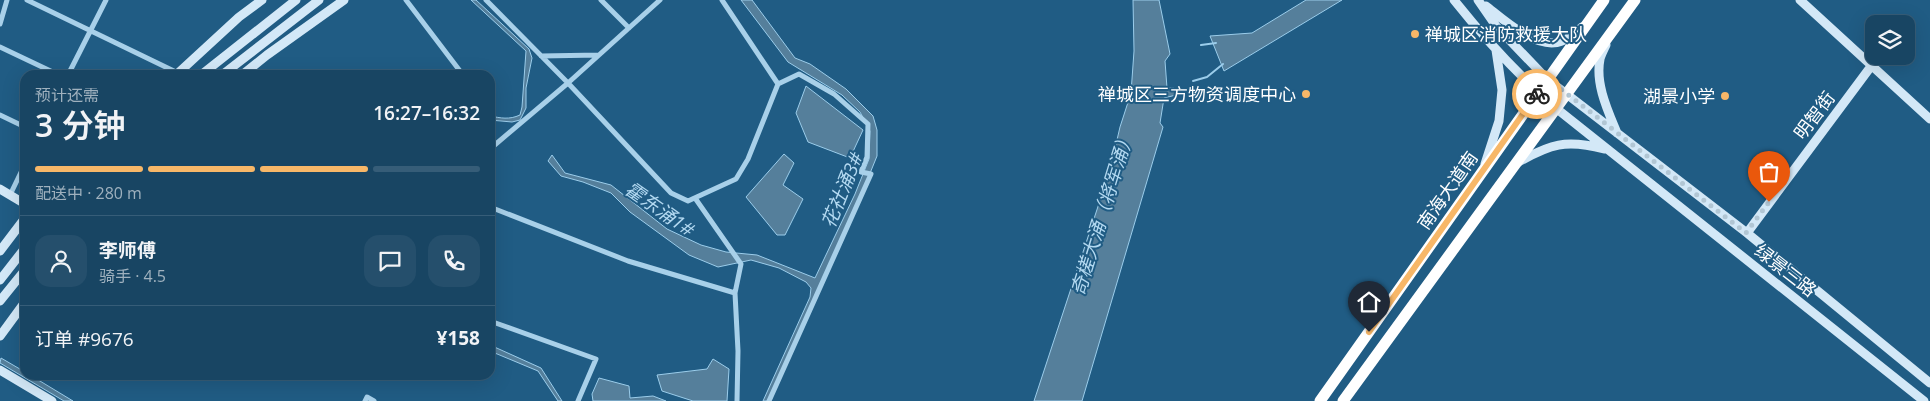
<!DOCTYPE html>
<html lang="zh">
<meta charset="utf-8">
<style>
:root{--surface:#184563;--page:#254f6c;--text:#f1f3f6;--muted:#9fb1be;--line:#365d78;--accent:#f7b768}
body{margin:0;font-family:"Open Sans","Noto Sans SC",sans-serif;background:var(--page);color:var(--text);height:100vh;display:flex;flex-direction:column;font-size:19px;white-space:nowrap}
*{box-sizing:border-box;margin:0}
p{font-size:16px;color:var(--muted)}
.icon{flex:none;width:28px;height:28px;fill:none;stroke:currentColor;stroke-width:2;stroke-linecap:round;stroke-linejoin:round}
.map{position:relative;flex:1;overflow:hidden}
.drawer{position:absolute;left:20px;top:70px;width:475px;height:310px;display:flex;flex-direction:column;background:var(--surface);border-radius:15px;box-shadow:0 5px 20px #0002,0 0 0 1px var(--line)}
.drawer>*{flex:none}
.fabs{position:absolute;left:1865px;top:15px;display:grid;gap:10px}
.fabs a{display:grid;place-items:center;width:50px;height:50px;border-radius:10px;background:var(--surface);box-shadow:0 5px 20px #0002,0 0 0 1px var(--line);font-size:25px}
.pin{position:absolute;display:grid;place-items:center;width:42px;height:42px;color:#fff;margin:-51px -21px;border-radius:50% 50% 50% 0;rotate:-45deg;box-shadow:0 0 5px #0007}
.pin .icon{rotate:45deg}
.courier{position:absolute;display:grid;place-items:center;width:50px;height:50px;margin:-25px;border:4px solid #f7b768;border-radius:50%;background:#fff;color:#222;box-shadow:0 1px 6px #0007}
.head em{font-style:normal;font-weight:600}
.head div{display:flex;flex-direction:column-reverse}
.head{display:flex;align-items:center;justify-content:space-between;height:85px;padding:0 15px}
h1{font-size:32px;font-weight:600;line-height:38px}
.bar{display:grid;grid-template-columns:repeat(4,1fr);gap:8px 5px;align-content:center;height:60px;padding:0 15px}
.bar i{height:6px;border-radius:4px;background:var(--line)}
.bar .selected{background:var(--accent)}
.bar p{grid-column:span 4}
.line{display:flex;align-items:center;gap:12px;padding:0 15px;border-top:1px solid var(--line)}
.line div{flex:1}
.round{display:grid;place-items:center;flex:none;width:52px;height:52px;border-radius:15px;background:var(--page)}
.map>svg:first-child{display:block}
</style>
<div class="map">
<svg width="1930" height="401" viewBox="0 0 1930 401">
<rect width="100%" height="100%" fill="#205c84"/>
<path fill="#557f9b" stroke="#9bcdeb" d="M 471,0 L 476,0 L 529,49 L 532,58 L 526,88 L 526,108 L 520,120 L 512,122 L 490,120 L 490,116 C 501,118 509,120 520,115 L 522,107 L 526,51 Z
M 741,0 L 752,0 L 795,58 L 810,64 L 846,89 L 873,116 L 877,130 L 877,156 L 847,230 L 768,401 L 763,401 L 810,297 L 811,288 L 806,282 L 779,268 L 751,260 L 718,267 L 689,255 L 630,212 L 611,193 L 583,182 L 561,176 L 548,161 L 552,155 L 565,173 L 611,185 L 667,229 L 701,245 L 726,252 L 757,255 L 815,278 L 855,194 L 869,159 L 870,131 L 860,112 L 842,95 L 788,62 Z
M 1133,0 L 1159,0 L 1170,54 L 1165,61 L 1167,88 L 1174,88 L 1176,95 L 1164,98 L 1160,123 L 1163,127 L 1082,401 L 1034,401 L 1110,170 L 1120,127 L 1131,93 L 1134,51 Z
M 1306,0 L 1342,0 L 1224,71 L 1210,36 L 1252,33 Z
M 806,86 L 863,130 L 850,158 L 808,142 L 796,113 Z
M 784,154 L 794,163 L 783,185 L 803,199 L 785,235 L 777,235 L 746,197 Z
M 490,345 L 541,368 L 562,401 L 558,401 L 538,371 L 490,351 Z
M 1,358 L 25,372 L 25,375 L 30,375 L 73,401 L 64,401 L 0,363 Z
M 713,359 L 729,369 L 727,401 L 693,401 L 662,391 L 657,375 L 707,369 Z
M 599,378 L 629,386 L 630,398 L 653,396 L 666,401 L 593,401 L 592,394 Z"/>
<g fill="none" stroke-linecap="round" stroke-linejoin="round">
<path stroke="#9bcdeb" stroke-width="2" d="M 1201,45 L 1216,43
M 1193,81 L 1207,77 L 1223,64"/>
<path stroke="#a8d0e9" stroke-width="5" d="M 27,0 L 178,73
M 406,0 L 463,75
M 486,0 L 568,83 L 490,149
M 601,0 L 629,28
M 660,0 L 568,83 L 671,193 L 688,201 L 736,179 L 748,159 L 778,84 L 722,0
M 0,24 L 7,0
M 0,47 L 59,75
M 541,56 L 599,55
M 68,75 L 106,0
M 0,115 L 25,127
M 10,195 L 25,164
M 695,198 L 741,264 L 735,293 L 738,351 L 737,401
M 490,207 L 628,261 L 735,293
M 490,321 L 596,359 L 578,401
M 365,401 L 367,397 L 374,401
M 769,401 L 871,174 L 861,172 L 867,157 L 868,124 L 834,94 L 799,74 L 778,84"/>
<path stroke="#d3e8f7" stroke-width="9" d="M 1454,0 C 1485,39 1519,76 1557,109 L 1924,401
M 1478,0 L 1496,26 L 1547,79 L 1747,233 L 1930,383
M 1800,0 L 1930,119
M 1486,6 C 1504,20 1537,51 1562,41 C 1569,39 1576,32 1582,27
M 1606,45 C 1604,49 1601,55 1600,59 C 1595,84 1608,111 1617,133
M 176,75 L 239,17 L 262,0
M 201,75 L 296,0
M 222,75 L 319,0
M 242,75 L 267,55 L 344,0
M 1517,163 C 1550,144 1566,139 1604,149
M 1485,164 L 1499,121 L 1502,90 L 1496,50
M 0,189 L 25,204
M 1747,233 L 1872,65
M 0,251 L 25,218
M 0,280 L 25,248
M 0,301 L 25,270
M 0,336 L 25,302
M 0,370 L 52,401"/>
<path stroke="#fff" stroke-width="11" d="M 1320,401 L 1604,0
M 1343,401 L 1635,0"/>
</g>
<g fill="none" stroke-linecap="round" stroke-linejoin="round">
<path stroke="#b1c6d4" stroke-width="5" stroke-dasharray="0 9" d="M 1537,94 L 1548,79 L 1746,233 L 1769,202"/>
<path stroke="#f7b768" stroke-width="6" d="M 1369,332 L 1537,94"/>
</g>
<g fill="#f7b768" stroke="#205c84" stroke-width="2">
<circle cx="1415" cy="34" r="5"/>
<circle cx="1306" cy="94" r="5"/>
<circle cx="1725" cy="96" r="5"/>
</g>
<g text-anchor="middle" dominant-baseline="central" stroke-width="4" stroke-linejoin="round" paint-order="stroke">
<g font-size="18" fill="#fff" stroke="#205c84" text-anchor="end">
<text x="1425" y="34" text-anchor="start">禅城区消防救援大队</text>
<text x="1296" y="94">禅城区三方物资调度中心</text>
<text x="1715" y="96">湖景小学</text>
</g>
<g font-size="18" fill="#fff" stroke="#205c84">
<text transform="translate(1814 115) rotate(-53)">明智街</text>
<text transform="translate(1447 190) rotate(-55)">南海大道南</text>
<text transform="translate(1786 270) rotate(38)">绿景三路</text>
</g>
<g font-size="19" font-style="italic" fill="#b3d9f1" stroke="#205c84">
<text transform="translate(842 190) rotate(-68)">花社涌3#</text>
<text transform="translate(660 209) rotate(35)">霍东涌1#</text>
<text transform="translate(1102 213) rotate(-73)">奇槎大涌（将军涌）</text>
</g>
</g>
</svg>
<div class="fabs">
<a><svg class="icon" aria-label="layers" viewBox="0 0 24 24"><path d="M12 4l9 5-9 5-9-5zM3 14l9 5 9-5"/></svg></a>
</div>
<div class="pin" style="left:1769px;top:202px;background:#ea580c"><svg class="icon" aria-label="bag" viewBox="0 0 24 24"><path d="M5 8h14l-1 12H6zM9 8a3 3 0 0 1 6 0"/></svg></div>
<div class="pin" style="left:1369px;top:332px;background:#1f2937"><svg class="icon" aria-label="home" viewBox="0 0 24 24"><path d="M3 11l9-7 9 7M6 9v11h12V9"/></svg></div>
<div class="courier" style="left:1537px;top:94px"><svg class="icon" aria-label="bike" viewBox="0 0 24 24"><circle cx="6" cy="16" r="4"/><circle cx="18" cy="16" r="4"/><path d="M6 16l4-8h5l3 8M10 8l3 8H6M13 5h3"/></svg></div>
<section class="drawer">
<div class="head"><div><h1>3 分钟</h1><p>预计还需</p></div><em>16:27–16:32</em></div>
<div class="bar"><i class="selected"></i><i class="selected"></i><i class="selected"></i><i></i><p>配送中 · 280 m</p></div>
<div class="line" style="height:90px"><a class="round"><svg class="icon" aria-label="person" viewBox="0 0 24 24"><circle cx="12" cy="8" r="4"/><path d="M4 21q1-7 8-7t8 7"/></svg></a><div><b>李师傅</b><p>骑手 · 4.5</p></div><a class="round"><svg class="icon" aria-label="chat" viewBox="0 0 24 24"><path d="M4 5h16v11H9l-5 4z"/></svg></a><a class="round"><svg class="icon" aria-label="phone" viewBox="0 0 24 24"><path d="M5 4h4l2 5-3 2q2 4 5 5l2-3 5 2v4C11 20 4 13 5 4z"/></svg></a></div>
<div class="line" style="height:65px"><div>订单 #9676</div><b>¥158</b></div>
</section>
</div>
